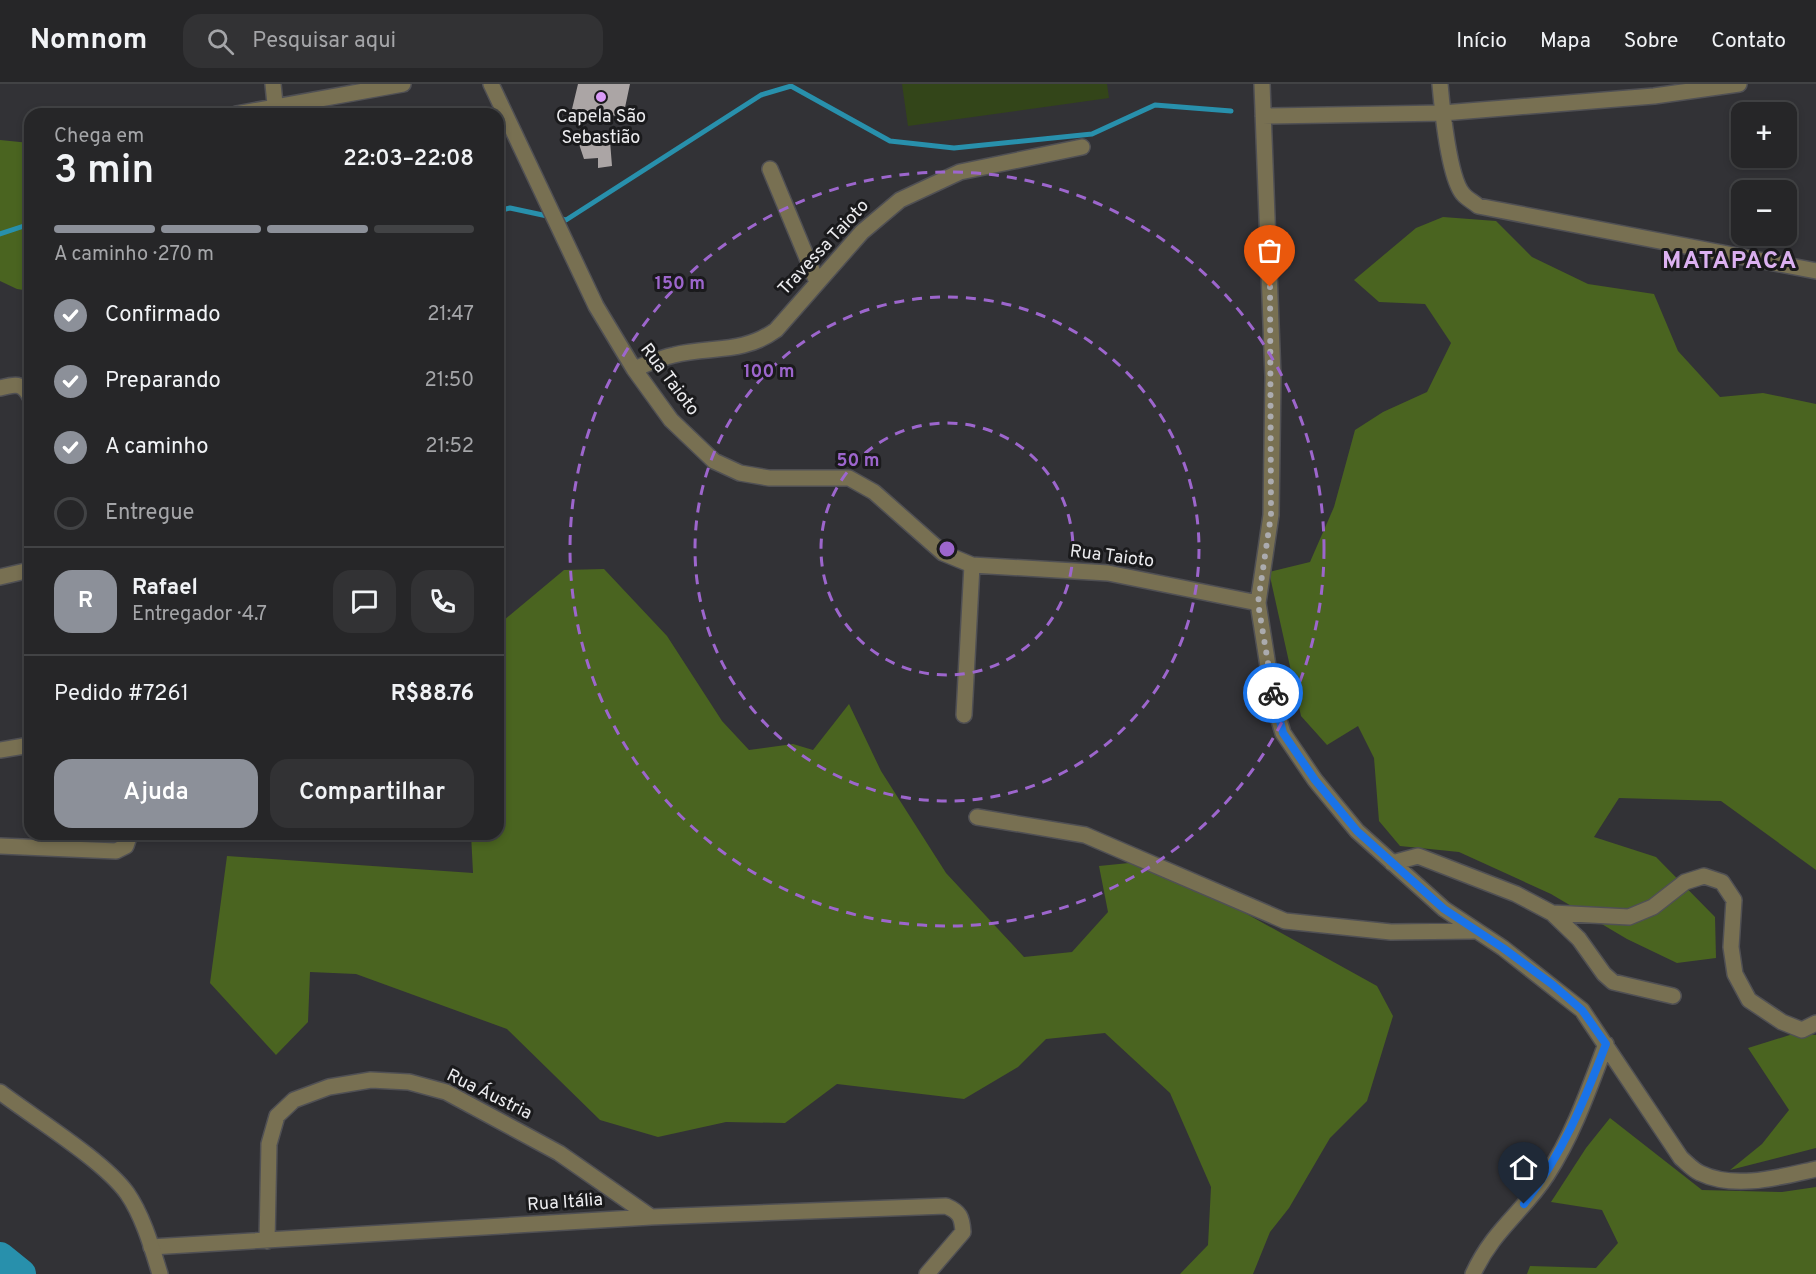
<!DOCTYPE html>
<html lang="pt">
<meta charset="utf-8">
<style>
:root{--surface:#262628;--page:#323234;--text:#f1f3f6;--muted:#a4a5a8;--line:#424345;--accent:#8c9099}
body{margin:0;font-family:Overpass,sans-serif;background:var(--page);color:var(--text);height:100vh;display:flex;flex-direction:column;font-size:22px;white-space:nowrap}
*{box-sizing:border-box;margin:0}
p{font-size:20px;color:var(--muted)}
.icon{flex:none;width:33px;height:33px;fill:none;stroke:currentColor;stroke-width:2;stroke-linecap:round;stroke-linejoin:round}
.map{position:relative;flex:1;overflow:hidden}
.details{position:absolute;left:24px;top:24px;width:480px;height:732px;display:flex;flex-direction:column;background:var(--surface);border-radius:18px;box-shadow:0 3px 9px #0003,0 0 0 2px var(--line)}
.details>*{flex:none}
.controls{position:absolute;left:1731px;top:18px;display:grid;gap:12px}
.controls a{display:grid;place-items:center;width:66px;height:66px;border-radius:12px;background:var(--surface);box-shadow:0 3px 9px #0003,0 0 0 2px var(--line);font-size:30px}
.pin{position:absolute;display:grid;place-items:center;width:51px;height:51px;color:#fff;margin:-62px -26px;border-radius:50% 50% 50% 0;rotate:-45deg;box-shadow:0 0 6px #0007}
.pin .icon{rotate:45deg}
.courier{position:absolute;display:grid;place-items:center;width:60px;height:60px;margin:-30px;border:4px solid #1a73e8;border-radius:50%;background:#fff;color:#222;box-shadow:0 2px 8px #0007}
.head em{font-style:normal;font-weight:600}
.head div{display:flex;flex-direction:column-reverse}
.head{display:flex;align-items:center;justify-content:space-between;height:102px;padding:0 30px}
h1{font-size:39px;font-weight:600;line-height:45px}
.bar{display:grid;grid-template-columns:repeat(4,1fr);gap:9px 6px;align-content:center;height:72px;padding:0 30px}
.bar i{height:8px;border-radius:4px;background:var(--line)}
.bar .active{background:var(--accent)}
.bar p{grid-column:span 4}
.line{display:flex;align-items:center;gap:15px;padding:0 30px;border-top:2px solid var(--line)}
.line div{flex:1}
.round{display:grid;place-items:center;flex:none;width:63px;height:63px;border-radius:18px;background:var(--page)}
ol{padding:0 30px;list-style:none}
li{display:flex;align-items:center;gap:18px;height:66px}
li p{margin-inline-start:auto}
li .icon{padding:6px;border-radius:50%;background:var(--accent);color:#fff;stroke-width:4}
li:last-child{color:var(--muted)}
li i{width:33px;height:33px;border:3px solid var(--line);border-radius:50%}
.button{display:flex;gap:12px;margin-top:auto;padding:12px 30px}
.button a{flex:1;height:69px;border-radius:18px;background:var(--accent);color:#fff;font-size:24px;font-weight:600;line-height:69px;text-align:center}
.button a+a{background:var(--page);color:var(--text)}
header{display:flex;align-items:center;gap:36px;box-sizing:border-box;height:84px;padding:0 30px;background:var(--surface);border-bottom:2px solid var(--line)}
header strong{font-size:28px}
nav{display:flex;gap:33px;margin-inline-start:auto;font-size:21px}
.search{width:420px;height:54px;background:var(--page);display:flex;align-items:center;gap:15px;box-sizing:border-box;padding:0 21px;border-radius:18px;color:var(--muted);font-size:22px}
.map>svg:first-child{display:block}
</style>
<header>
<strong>Nomnom</strong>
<div class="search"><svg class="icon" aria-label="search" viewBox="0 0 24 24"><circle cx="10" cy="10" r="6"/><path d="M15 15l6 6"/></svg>Pesquisar aqui</div>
<nav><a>Início</a><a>Mapa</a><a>Sobre</a><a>Contato</a></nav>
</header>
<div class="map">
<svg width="1816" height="1190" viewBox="0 0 1816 1190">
<rect width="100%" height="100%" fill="#323236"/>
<path fill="#334519" d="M 902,0 L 1107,0 L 1109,14 L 908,42 Z"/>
<path fill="#4a6420" d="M 0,56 L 30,59 L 30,207 L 17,205 L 0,197 Z
M 1443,133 L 1496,137 L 1532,173 L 1588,200 L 1654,210 L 1678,267 L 1720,313 L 1763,309 L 1816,320 L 1816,786 L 1721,717 L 1619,714 L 1594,753 L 1656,773 L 1715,833 L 1716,874 L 1677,879 L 1627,855 L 1551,810 L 1459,768 L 1400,762 L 1379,737 L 1374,674 L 1358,642 L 1327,661 L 1301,632 L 1269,488 L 1310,478 L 1334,423 L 1355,346 L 1383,328 L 1427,308 L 1451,259 L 1425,220 L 1379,218 L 1354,196 L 1416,144 Z
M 604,485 L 667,552 L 722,637 L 749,666 L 793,660 L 813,666 L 849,620 L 881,687 L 946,789 L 1024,873 L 1072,868 L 1108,828 L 1099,782 L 1139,778 L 1227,819 L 1377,902 L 1393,932 L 1367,1017 L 1330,1054 L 1289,1124 L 1270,1148 L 1253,1190 L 1180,1190 L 1208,1161 L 1211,1103 L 1170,1009 L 1105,949 L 1046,955 L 1018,983 L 964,1015 L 837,1000 L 785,1039 L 726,1038 L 658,1053 L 600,1036 L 507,945 L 356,890 L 310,888 L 308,938 L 276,971 L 210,899 L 227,772 L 473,789 L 471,750 L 498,750 L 498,541 L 564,486 Z
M 1796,949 L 1816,951 L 1816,1064 L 1730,1086 L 1762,1060 L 1789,1026 L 1748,964 Z
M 1610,1034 L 1702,1106 L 1782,1108 L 1816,1103 L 1816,1190 L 1527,1190 L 1530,1182 L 1596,1184 L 1618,1159 L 1602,1126 L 1551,1118 L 1586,1064 Z"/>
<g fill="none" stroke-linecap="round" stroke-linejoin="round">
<path stroke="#2890ac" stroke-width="5" d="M 498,127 L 510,124 L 566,136 L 761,11 L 791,2 L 890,57 L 954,64 L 1092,50 L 1155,21 L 1231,27
M 0,150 L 30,140"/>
<path stroke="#2890ac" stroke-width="30" d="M 0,1173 L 21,1190"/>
</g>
<path fill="#aba5a5" d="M 578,0 L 630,0 L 623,33 L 572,25 Z
M 577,54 L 610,57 L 612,82 L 598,84 L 598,74 L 584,75 Z"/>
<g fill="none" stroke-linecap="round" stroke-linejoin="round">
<g stroke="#505054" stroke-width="18">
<path id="minor" d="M 273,0 L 276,30
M 491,0 L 596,222 L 634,285 L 671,336 L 714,377 L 740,389 L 769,394 L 849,394 L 874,408 L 943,469 L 972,481 L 1108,489 L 1258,519
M 1262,0 L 1273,293 L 1271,431 L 1258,519 L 1274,620 L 1283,649 L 1315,696 L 1357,747 L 1444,825 L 1503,864 L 1582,926 L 1681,1074 C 1687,1079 1693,1086 1700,1089 C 1735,1106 1780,1093 1816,1085
M 1440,0 C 1442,23 1449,94 1463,110 C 1467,115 1474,118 1478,122 L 1816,187
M 236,30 L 403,0
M 1263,32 L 1443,29 L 1654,12 L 1739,0
M 770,85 L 817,198
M 634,285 C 647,280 660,274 674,271 C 711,262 743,270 776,246 L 862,148 L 900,116 L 960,88 L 1082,63
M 0,304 C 14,300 23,298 30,313
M 0,493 L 30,486
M 964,631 L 972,481
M 0,666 L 30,661
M 977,733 L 1085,751 L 1285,837 L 1391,848 L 1474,847
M 0,762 L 116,767 L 126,762 L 130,750
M 1392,779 L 1418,772 L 1516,810 L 1552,829 L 1579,855 L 1604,890 L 1613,898 L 1673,912
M 1552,829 L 1629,833 L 1653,823 L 1685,798 L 1704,792 L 1722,798 L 1734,816 L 1731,863 L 1735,890 L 1749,916 L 1782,938 L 1802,946 L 1816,939
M 267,1157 L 269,1060 L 277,1032 L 294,1016 L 329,1003 L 371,996 L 409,998 L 446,1008 L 559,1069 L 651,1133
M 151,1163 L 651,1133 L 946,1122 C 960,1128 962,1133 963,1148 L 927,1190
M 1473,1190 C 1493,1146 1523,1128 1547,1091 C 1573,1051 1589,1005 1606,960"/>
</g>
<g stroke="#505054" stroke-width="18">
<path id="tertiary" d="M 0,1008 C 34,1034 103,1076 127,1109 C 143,1132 152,1164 160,1190"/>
</g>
<use href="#minor" stroke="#787052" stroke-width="15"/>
<use href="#tertiary" stroke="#787052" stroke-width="15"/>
</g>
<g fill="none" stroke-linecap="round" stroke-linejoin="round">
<path stroke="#ababae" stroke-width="6" stroke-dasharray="0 10.8" d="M 1270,203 L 1271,431 L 1258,519 L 1273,609"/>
<path stroke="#1a73e8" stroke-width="8" d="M 1273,609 L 1283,649 L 1315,696 L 1357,747 L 1444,825 L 1503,864 L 1553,901 L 1582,926 L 1606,960 C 1584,1018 1562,1071 1524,1120"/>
</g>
<g fill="none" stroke="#9d66cd" stroke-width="3" stroke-dasharray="10 8">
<circle cx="947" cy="465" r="126"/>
<circle cx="947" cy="465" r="252"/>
<circle cx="947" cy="465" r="377"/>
</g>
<circle fill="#d99af7" stroke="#1a1a1c" stroke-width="2" cx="601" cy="13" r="6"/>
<g text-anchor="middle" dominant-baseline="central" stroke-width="6" stroke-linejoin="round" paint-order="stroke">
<g font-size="18" fill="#ececef" stroke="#1a1a1c">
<text x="601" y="33">Capela São<tspan x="601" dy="21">Sebastião</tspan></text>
</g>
<g font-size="18" fill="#ececef" stroke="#1a1a1c">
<text transform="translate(824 164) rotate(-47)">Travessa Taioto</text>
<text transform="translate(669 296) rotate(53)">Rua Taioto</text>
<text transform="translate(1112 473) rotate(7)">Rua Taioto</text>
<text transform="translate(489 1011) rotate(26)">Rua Áustria</text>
<text transform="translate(565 1119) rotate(-4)">Rua Itália</text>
</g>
<g font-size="24" font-weight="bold" letter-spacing="1.5" fill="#dcb1f1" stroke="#1a1a1c">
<text x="1730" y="178">MATAPACA</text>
</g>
</g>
<circle cx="947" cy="465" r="9" fill="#9d66cd" stroke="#1a1a1c" stroke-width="3"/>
<g font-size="18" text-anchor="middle" font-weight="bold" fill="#9d66cd" stroke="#1a1a1c" stroke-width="6" stroke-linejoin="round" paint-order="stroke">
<text x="680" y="205">150 m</text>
<text x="769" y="293">100 m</text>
<text x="858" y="382">50 m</text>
</g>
</svg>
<div class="controls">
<a>+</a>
<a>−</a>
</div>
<div class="pin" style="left:1270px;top:203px;background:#ea580c"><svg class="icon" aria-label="bag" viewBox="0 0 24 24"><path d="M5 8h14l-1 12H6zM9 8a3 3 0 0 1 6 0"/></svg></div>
<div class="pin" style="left:1524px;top:1120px;background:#1f2937"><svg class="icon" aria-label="home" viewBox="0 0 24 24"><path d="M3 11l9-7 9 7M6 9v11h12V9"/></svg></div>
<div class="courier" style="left:1273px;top:609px"><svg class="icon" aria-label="bike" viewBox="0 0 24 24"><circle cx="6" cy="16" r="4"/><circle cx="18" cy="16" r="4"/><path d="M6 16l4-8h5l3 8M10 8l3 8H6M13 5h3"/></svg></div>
<section class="details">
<div class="head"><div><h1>3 min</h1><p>Chega em</p></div><em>22:03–22:08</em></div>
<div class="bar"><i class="active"></i><i class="active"></i><i class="active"></i><i></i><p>A caminho · 270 m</p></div>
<ol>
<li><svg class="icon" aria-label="check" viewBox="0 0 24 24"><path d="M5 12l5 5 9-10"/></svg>Confirmado<p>21:47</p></li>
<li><svg class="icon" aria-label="check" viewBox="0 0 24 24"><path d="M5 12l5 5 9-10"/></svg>Preparando<p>21:50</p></li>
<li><svg class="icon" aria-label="check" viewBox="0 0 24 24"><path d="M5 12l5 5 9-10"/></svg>A caminho<p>21:52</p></li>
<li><i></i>Entregue</li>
</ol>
<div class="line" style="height:108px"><b class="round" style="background:var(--accent);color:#fff">R</b><div><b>Rafael</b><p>Entregador · 4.7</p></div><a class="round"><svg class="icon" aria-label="chat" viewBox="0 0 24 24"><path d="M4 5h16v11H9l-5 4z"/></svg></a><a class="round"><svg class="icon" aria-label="phone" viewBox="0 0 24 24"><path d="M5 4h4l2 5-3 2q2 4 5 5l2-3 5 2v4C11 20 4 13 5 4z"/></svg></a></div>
<div class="line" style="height:78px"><div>Pedido #7261</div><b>R$88.76</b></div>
<div class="button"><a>Ajuda</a><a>Compartilhar</a></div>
</section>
</div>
